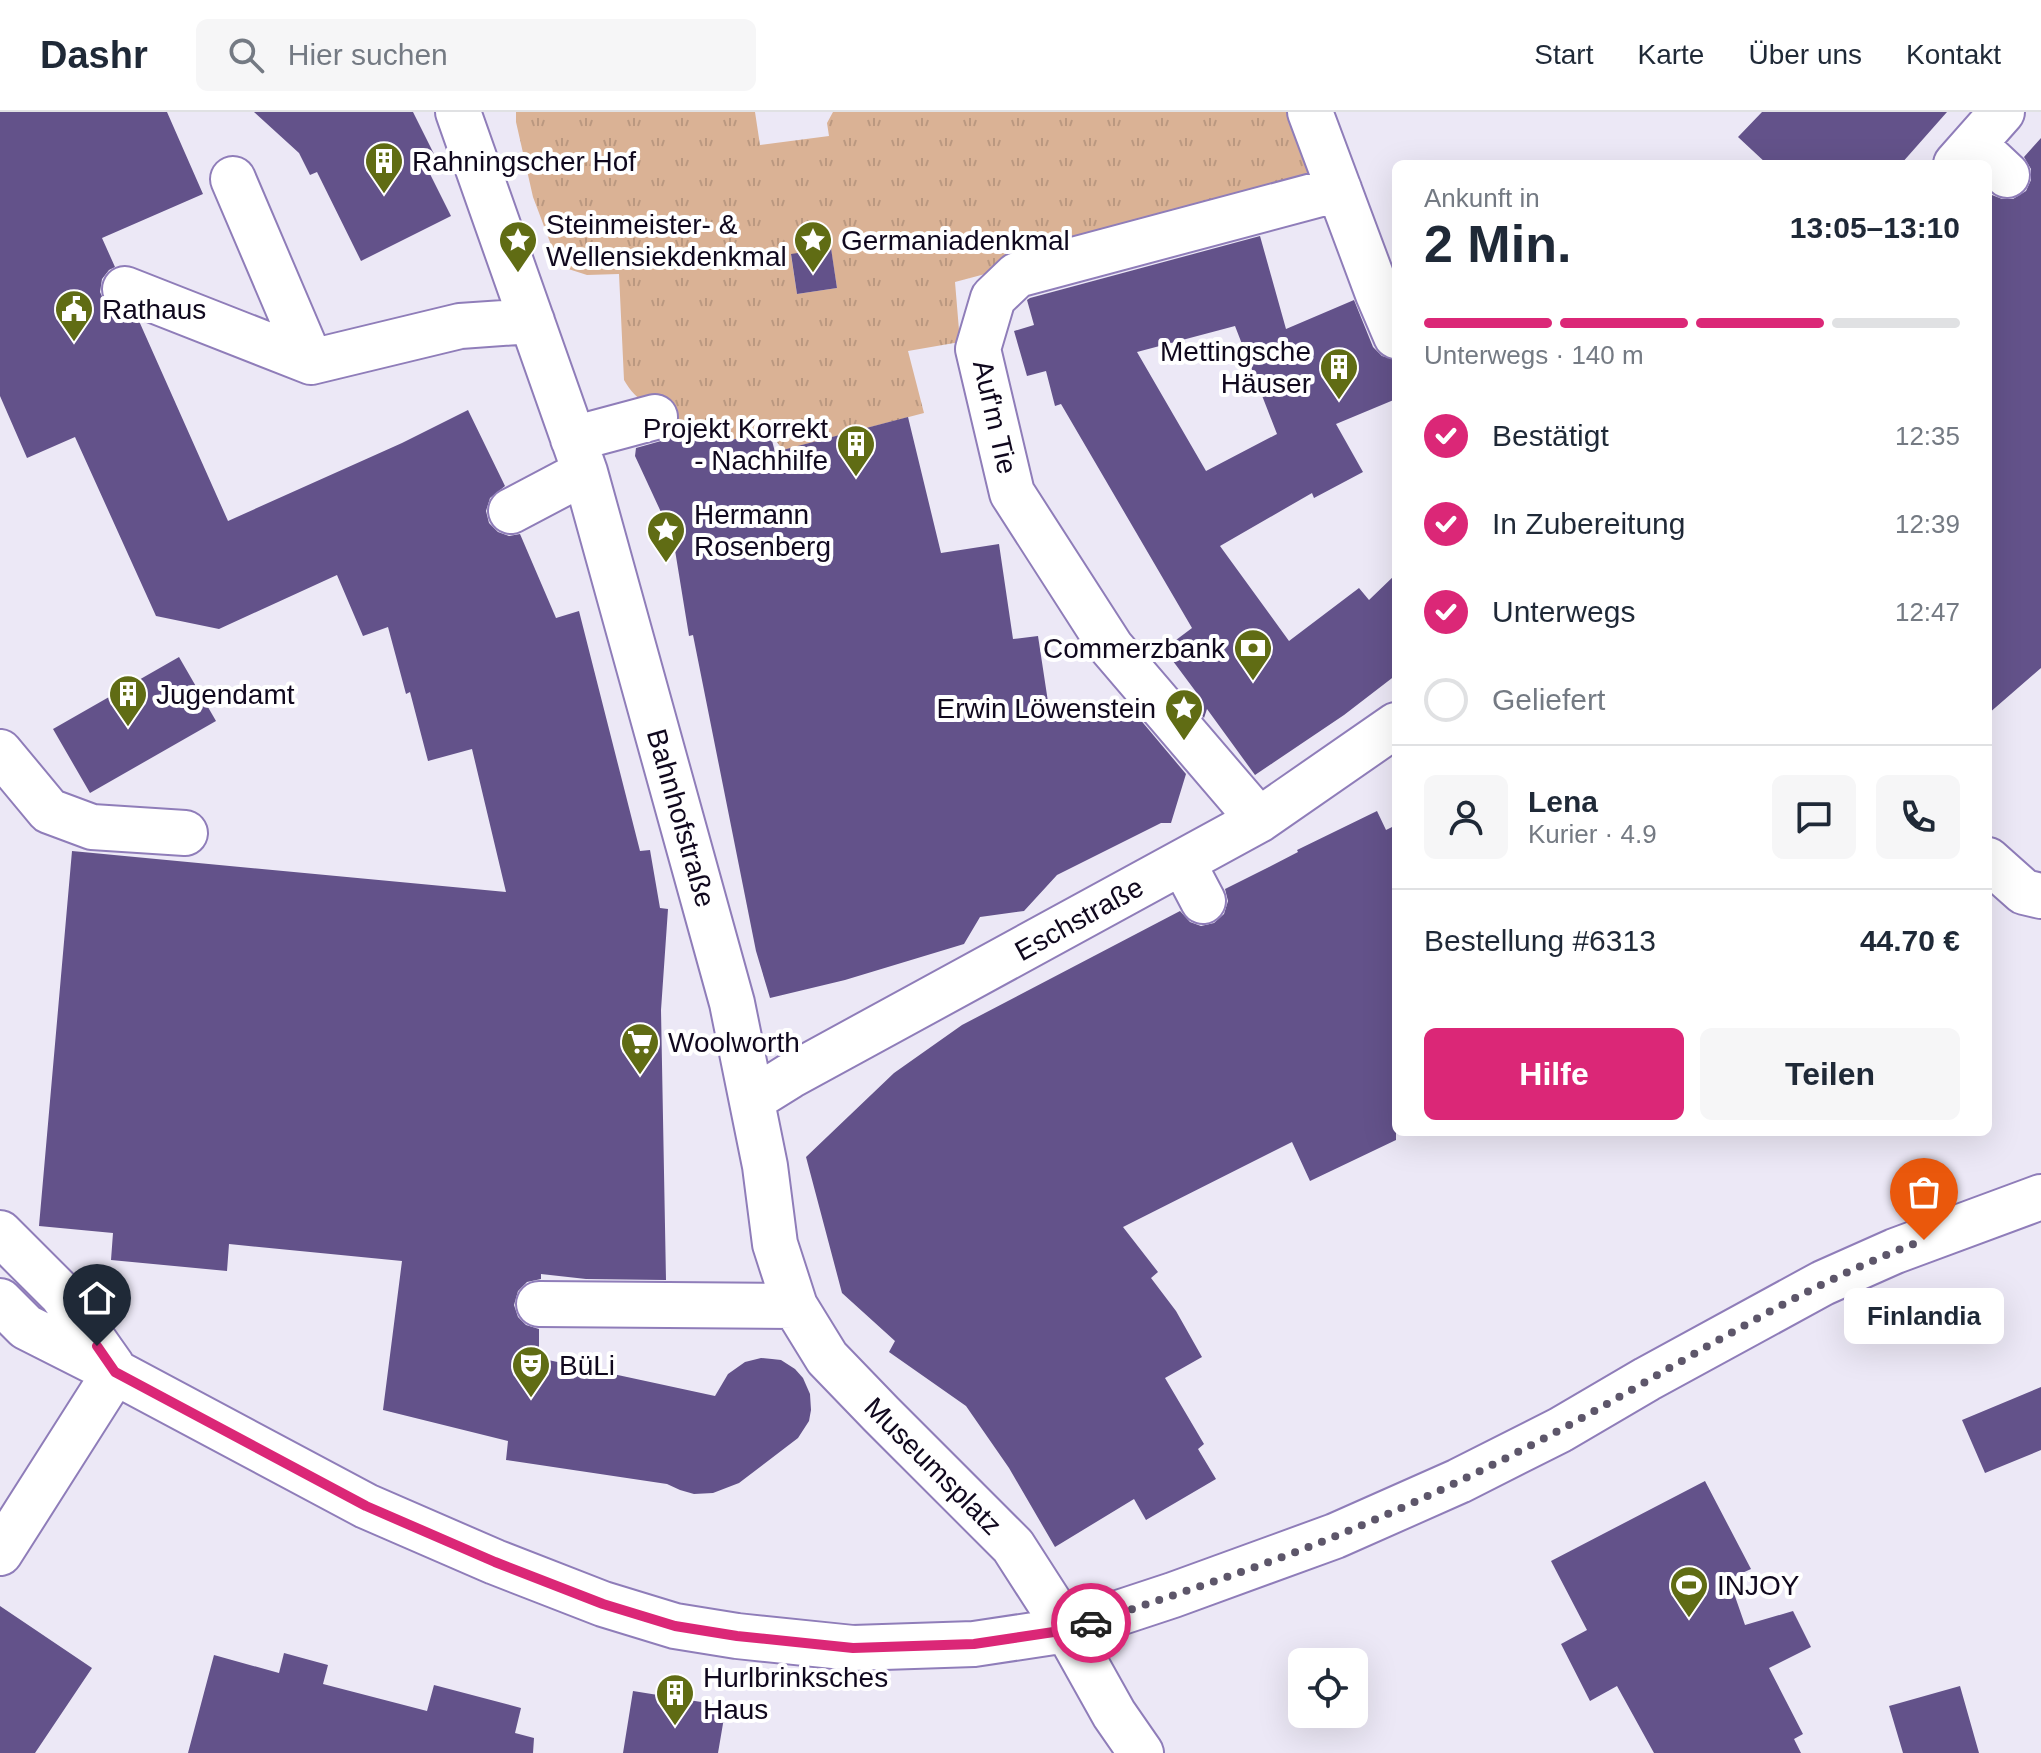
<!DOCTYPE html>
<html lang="de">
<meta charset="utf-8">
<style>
:root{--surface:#fff;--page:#f6f6f7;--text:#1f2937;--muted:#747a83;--line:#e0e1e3;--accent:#db2777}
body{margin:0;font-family:Helvetica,sans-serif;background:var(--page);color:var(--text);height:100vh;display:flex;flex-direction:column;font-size:30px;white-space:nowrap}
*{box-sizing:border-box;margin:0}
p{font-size:26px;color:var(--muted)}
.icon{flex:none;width:44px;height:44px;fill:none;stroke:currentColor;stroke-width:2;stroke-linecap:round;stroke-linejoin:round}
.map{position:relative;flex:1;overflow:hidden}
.side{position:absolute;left:1392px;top:48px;width:600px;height:976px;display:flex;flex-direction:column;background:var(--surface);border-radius:12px;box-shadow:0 8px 32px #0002}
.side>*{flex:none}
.fabs{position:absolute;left:1288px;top:1536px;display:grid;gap:16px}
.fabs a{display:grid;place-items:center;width:80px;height:80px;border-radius:12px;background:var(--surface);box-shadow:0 8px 32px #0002;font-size:40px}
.pin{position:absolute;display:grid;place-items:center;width:68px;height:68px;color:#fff;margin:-82px -34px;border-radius:50% 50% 50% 0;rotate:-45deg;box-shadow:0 0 8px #0007}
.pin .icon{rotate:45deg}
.courier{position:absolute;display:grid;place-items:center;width:80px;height:80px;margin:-40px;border:6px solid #db2777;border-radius:50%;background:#fff;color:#222;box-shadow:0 2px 10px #0007}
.bubble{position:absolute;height:56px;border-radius:12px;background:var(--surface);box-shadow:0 8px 32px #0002;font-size:26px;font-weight:700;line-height:56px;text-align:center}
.head em{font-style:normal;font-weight:700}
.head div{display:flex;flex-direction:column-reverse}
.head{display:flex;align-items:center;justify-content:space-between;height:136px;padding:0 32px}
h1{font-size:52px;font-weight:700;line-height:60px}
.bar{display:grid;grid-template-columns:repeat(4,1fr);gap:12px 8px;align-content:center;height:96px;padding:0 32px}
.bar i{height:10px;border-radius:6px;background:var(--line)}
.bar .current{background:var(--accent)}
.bar p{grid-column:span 4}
.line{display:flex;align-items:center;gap:20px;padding:0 32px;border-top:2px solid var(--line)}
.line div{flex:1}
.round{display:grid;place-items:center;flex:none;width:84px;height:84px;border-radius:12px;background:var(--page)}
ol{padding:0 32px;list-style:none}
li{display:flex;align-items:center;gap:24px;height:88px}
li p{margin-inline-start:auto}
li .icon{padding:8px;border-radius:50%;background:var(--accent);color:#fff;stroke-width:4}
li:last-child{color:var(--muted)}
li i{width:44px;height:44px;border:4px solid var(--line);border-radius:50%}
.cta{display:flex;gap:16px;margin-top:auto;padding:16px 32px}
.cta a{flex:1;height:92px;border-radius:12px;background:var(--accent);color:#fff;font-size:32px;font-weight:700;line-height:92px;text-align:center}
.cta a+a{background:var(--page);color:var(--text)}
header{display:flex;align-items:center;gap:48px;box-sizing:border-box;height:112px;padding:0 40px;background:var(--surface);border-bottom:2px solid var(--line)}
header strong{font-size:38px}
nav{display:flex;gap:44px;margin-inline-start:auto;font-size:28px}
.search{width:560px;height:72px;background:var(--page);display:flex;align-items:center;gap:20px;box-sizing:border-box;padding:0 28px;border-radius:12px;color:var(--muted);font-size:30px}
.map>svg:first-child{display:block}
</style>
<header>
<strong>Dashr</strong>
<div class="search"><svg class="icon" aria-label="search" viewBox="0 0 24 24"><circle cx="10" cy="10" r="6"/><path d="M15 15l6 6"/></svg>Hier suchen</div>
<nav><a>Start</a><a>Karte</a><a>Über uns</a><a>Kontakt</a></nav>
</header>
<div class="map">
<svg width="2041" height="1641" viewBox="0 0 2041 1641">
<defs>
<pattern id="park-tufts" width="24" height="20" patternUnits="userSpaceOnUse" patternTransform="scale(2)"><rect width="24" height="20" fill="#dab295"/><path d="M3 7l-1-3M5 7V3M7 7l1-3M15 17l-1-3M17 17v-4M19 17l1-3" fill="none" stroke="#ba9880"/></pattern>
</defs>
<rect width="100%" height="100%" fill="#ece8f6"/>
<path fill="url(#park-tufts)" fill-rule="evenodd" d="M 516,0 L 755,0 L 760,33 L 829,24 L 827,11 L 833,0 L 1299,0 L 1319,51 L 1299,79 L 955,170 L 960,230 L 908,239 L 924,301 L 783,338 L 770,321 L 730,328 L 730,313 L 674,309 L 674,294 C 649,293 638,292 624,268 L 619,162 L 587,163 L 559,154 L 533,85 L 516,10 ZM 831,137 L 837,176 L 797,182 L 791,143 Z"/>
<path fill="#63528a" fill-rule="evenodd" d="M 0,0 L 167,0 L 203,82 L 102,126 L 115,155 L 109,158 L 102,167 L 100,180 L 106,193 L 116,200 L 139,209 L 228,409 L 402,331 L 468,298 L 505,374 L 490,386 L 486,399 L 489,411 L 498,420 L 509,424 L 520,422 L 556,506 L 579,499 L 640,739 L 650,738 L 660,796 L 668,797 L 661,898 L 666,1168 L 586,1167 L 541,1162 L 541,1167 L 527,1170 L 518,1179 L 514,1193 L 518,1205 L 526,1213 L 539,1217 L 539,1246 L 715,1284 L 728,1262 L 745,1250 L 761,1246 L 772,1247 L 781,1248 L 795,1257 L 803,1266 L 810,1282 L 811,1298 L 809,1309 L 798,1326 L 739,1371 L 713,1381 L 694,1382 L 680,1378 L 667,1372 L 506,1348 L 508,1329 L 383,1298 L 402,1149 L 229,1132 L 227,1159 L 111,1148 L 113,1121 L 39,1114 L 72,739 L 506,780 L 472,637 L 428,649 L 410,580 L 406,582 L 388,515 L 363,524 L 337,463 L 219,517 L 156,504 L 75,325 L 27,346 L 0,284 Z
M 254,0 L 413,0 L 437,48 L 426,54 L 451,104 L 361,149 L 317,60 L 310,63 L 299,41 Z
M 1762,0 L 1947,0 L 1901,52 L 1767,52 L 1738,25 Z
M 2041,26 L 2041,556 L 1988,602 L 1988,88 L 1992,83 L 2002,87 L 2013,87 L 2026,79 L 2031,68 L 2031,57 L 2024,45 Z
M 1260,124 L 1286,217 L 1354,188 L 1373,235 L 1382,244 L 1396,248 L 1396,287 L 1336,312 L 1363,360 L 1314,386 L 1312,381 L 1220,434 L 1289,529 L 1359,476 L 1369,488 L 1396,462 L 1396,563 L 1344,603 L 1255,663 L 1207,597 L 1204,606 L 1187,586 L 1199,584 L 1164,537 L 1192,516 L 1061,292 L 1055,294 L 1046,259 L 1027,264 L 1014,219 L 1034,213 L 1027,188 L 1030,186 ZM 1235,214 L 1277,322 L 1206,359 L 1137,240 Z
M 831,136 L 837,176 L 797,182 L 791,142 Z
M 908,305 L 941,441 L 999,432 L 1013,527 L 1038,524 L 1050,603 L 1128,593 L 1186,662 L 1171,711 L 1161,711 L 1057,763 L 1024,799 L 980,805 L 964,832 L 845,868 L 770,886 L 756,839 L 693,523 L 689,524 L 673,426 L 635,344 L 636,336 L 661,329 L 672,323 L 679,309 L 731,313 L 730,328 L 770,321 L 775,340 Z
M 179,545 L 216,609 L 90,681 L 53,617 Z
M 1377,699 L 1386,718 L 1396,713 L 1396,1028 L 1310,1069 L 1292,1030 L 1123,1115 L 1158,1160 L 1151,1166 L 1176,1199 L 1202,1245 L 1165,1266 L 1204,1332 L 1198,1337 L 1216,1367 L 1146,1408 L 1134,1387 L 1055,1435 L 1009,1356 L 966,1294 L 889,1240 L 895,1229 L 842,1181 L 806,1045 L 894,961 L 962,913 L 1180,799 L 1190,810 L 1201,814 L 1214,811 L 1224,802 L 1228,789 L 1225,777 L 1265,757 L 1298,740 L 1297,738 Z
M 2041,1275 L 2041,1338 L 1985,1361 L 1962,1308 Z
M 1705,1369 L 1751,1457 L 1729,1467 L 1745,1513 L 1793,1499 L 1811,1535 L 1769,1556 L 1803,1622 L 1794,1627 L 1801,1641 L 1654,1641 L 1617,1574 L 1590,1589 L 1561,1532 L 1587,1518 L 1551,1449 Z
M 0,1494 L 92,1556 L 35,1641 L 0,1641 Z
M 284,1541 L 328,1553 L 323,1572 L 427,1599 L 434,1573 L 521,1596 L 515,1621 L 534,1626 L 533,1641 L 188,1641 L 214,1543 L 279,1561 Z
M 1960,1574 L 1979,1641 L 1903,1641 L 1889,1594 Z
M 633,1579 L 726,1594 L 718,1641 L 623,1641 Z"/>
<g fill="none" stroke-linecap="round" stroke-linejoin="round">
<g stroke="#8f7db9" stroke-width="48">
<path id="minor" d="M 458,0 L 585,360 L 732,891 L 765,1054 L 775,1132 L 795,1194 L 827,1246 L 881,1302 L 1013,1434 L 1067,1518 L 1114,1602 L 1141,1641
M 1310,0 L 1378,182 L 1396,224
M 1974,32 L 2007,63
M 1956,52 L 2002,0
M 233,67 L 311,250
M 125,177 L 311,250 L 460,214 L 532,209
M 573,327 L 655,305
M 511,399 L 585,360
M 0,640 L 49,699 L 92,715 L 185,721
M 1259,708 L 1111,535 L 1012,381 L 978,237 L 993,186 L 1017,163 L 1339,77
M 1988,748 L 2024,780 L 2041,784
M 1183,751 L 1203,789
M 753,987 L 790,964 L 1259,708 L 1396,613
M 0,1121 L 62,1183 L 112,1254
M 0,1189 L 26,1215 L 115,1260 L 366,1394 L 495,1450 L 603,1492 L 675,1514 L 737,1524 L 853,1536 L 974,1532 L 1067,1518 L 1173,1483 L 1335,1424 L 1459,1369 L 1560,1318 L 1647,1267 L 1823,1171 L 1895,1139 L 2041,1085
M 539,1192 L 795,1194
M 0,1441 L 115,1260"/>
</g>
<use href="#minor" stroke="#fff" stroke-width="44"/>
</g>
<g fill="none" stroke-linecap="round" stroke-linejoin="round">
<path stroke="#5d566a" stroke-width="8" stroke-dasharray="0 14.4" d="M 1091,1511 C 1173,1483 1256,1457 1336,1424 C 1412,1393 1487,1357 1560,1318 C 1680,1253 1795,1176 1924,1128"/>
<path stroke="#db2777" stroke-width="10" d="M 97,1234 L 115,1260 L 366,1394 L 495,1450 L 603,1492 L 675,1514 L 737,1524 L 853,1536 L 974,1532 L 1067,1518 L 1091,1511"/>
</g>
<defs>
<g id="building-pin" transform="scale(2)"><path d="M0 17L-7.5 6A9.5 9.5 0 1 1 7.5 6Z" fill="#606c14" stroke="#fff"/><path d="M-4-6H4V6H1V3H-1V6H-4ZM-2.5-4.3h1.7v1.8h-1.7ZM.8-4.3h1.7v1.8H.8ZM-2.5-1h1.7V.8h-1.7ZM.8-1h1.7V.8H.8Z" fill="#fff"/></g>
<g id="sight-pin" transform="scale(2)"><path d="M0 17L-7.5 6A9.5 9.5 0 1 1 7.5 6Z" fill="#606c14" stroke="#fff"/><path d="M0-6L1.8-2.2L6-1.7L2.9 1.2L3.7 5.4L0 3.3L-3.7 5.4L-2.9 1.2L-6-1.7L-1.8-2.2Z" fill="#fff"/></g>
<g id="civic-pin" transform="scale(2)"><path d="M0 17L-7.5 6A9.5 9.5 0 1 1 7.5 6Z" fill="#606c14" stroke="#fff"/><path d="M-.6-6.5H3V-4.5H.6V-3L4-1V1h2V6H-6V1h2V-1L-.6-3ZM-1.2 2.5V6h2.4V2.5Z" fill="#fff"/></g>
<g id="bank-pin" transform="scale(2)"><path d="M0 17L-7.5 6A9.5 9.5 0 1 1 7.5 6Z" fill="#606c14" stroke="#fff"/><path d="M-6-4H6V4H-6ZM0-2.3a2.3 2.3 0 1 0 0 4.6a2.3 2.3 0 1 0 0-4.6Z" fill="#fff"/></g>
<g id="supermarket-pin" transform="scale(2)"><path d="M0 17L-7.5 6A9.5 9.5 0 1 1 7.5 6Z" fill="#606c14" stroke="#fff"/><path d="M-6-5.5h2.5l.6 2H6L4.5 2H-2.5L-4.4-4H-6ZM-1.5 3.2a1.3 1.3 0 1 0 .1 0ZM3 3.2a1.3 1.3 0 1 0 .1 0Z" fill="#fff"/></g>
<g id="theatre-pin" transform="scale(2)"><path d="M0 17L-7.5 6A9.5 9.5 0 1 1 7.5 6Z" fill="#606c14" stroke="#fff"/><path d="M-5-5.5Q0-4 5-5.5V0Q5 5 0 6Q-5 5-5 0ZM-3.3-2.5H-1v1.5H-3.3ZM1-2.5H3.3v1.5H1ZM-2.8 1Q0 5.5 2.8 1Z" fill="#fff"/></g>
<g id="stadium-pin" transform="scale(2)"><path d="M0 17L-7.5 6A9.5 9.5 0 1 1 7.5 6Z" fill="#606c14" stroke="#fff"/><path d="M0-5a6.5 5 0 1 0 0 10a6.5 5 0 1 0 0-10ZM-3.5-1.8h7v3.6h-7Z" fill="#fff"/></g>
</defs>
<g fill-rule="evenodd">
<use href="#building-pin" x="384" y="49"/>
<use href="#sight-pin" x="518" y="128"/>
<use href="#sight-pin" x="813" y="128"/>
<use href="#civic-pin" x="74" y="197"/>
<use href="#building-pin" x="1339" y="255"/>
<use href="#building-pin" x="856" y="332"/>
<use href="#sight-pin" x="666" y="418"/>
<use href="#bank-pin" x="1253" y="536"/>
<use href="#building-pin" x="128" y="582"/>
<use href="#sight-pin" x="1184" y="596"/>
<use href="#supermarket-pin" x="640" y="930"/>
<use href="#theatre-pin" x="531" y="1253"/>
<use href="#stadium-pin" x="1689" y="1473"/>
<use href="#building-pin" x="675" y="1581"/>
</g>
<g text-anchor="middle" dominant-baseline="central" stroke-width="8" stroke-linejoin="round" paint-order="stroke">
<g font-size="28" fill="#10081e" stroke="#fff" text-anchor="start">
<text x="412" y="49">Rahningscher Hof</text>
<text x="546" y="112">Steinmeister- &amp;<tspan x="546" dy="32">Wellensiekdenkmal</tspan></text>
<text x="841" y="128">Germaniadenkmal</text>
<text x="102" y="197">Rathaus</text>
<text x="1311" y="239" text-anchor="end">Mettingsche<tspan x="1311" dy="32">Häuser</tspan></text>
<text x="828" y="316" text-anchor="end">Projekt Korrekt<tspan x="828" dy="32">- Nachhilfe</tspan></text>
<text x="694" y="402">Hermann<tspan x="694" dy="32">Rosenberg</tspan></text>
<text x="1225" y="536" text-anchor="end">Commerzbank</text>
<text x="156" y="582">Jugendamt</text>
<text x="1156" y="596" text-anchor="end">Erwin Löwenstein</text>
<text x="668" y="930">Woolworth</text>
<text x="559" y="1253">BüLi</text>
<text x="1717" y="1473">INJOY</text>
<text x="703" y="1565">Hurlbrinksches<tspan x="703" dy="32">Haus</tspan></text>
</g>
<g font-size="28" fill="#10081e" stroke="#fff">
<text transform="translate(995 305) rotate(77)">Auf'm Tie</text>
<text transform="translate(681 706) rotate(74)">Bahnhofstraße</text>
<text transform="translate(1079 807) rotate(-29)">Eschstraße</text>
<text transform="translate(933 1354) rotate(45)">Museumsplatz</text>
</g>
</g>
</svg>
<div class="fabs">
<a><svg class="icon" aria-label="locate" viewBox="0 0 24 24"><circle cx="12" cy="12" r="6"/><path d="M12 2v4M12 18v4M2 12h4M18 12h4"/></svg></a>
</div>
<div class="pin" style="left:1924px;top:1128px;background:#ea580c"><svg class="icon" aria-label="bag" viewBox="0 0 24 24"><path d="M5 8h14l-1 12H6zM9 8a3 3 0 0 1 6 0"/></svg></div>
<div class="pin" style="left:97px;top:1234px;background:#1f2937"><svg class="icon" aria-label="home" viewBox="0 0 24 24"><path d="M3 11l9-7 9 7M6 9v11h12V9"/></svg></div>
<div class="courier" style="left:1091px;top:1511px"><svg class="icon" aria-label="car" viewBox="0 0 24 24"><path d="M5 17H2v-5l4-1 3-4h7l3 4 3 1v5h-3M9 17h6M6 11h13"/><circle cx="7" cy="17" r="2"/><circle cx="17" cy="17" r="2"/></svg></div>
<div class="bubble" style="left:1844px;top:1176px;width:160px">Finlandia</div>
<section class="side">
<div class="head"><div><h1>2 Min.</h1><p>Ankunft in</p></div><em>13:05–13:10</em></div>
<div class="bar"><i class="current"></i><i class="current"></i><i class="current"></i><i></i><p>Unterwegs · 140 m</p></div>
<ol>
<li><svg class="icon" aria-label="check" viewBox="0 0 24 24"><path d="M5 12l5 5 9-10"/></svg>Bestätigt<p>12:35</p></li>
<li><svg class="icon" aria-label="check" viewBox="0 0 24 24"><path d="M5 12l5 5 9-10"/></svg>In Zubereitung<p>12:39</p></li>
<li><svg class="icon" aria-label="check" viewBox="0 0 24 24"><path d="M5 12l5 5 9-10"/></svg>Unterwegs<p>12:47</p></li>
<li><i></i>Geliefert</li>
</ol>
<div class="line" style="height:144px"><a class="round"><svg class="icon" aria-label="person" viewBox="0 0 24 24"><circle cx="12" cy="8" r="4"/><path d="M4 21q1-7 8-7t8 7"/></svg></a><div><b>Lena</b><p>Kurier · 4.9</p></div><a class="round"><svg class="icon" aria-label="chat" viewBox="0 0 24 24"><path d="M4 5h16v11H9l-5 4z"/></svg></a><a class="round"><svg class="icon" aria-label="phone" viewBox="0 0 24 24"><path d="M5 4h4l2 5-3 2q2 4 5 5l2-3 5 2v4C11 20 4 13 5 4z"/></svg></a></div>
<div class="line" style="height:104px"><div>Bestellung #6313</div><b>44.70 €</b></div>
<div class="cta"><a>Hilfe</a><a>Teilen</a></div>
</section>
</div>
